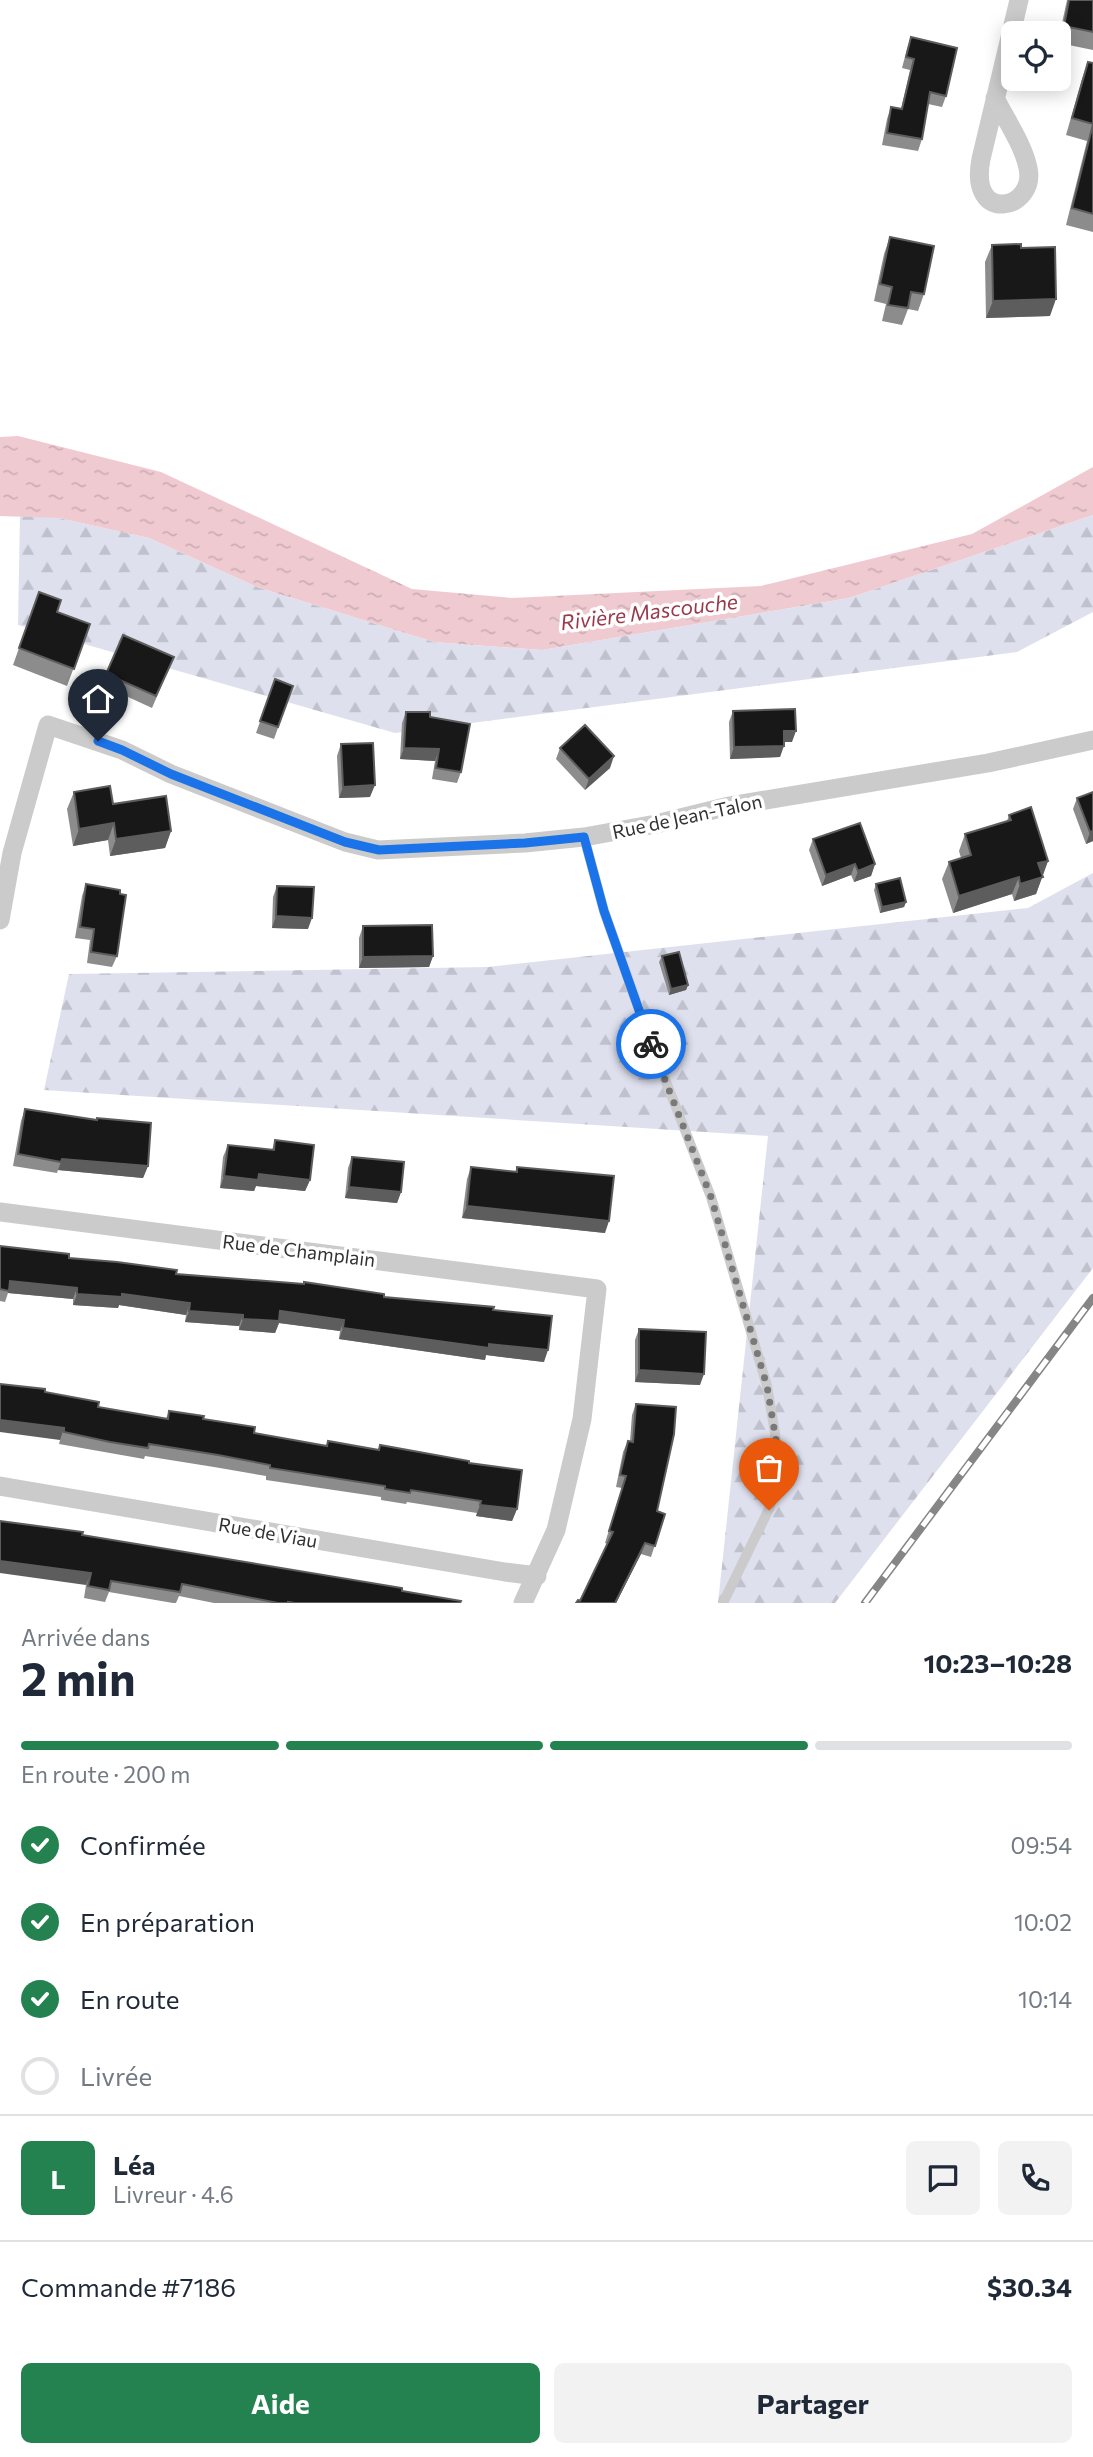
<!DOCTYPE html>
<html lang="fr">
<meta charset="utf-8">
<style>
:root{--surface:#fff;--page:#f2f2f3;--text:#1f2937;--muted:#747a83;--line:#e0e1e3;--accent:#248251}
body{margin:0;font-family:Commissioner,sans-serif;background:var(--page);color:var(--text);height:100vh;display:flex;flex-direction:column;font-size:26px;white-space:nowrap}
*{box-sizing:border-box;margin:0}
p{font-size:23px;color:var(--muted)}
.icon{flex:none;width:38px;height:38px;fill:none;stroke:currentColor;stroke-width:2;stroke-linecap:round;stroke-linejoin:round}
.map{position:relative;height:1603px;overflow:hidden}
.details{display:flex;flex-direction:column;background:var(--surface);flex:1}
.details>*{flex:none}
.tools{position:absolute;left:1001px;top:21px;display:grid;gap:14px}
.tools a{display:grid;place-items:center;width:70px;height:70px;border-radius:10px;background:var(--surface);box-shadow:0 4px 18px #0003;font-size:35px}
.pin{position:absolute;display:grid;place-items:center;width:60px;height:60px;color:#fff;margin:-72px -30px;border-radius:50% 50% 50% 0;rotate:-45deg;box-shadow:0 0 7px #0007}
.pin .icon{rotate:45deg}
.courier{position:absolute;display:grid;place-items:center;width:70px;height:70px;margin:-35px;border:5px solid #1a73e8;border-radius:50%;background:#fff;color:#222;box-shadow:0 2px 9px #0007}
.headline em{font-style:normal;font-weight:700}
.headline div{display:flex;flex-direction:column-reverse}
.headline{display:flex;align-items:center;justify-content:space-between;height:119px;padding:0 21px}
h1{font-size:46px;font-weight:700;line-height:52px}
.bar{display:grid;grid-template-columns:repeat(4,1fr);gap:10px 7px;align-content:center;height:84px;padding:0 21px}
.bar i{height:9px;border-radius:5px;background:var(--line)}
.bar .active{background:var(--accent)}
.bar p{grid-column:span 4}
.line{display:flex;align-items:center;gap:18px;padding:0 21px;border-top:2px solid var(--line)}
.line div{flex:1}
.round{display:grid;place-items:center;flex:none;width:74px;height:74px;border-radius:10px;background:var(--page)}
ol{padding:0 21px;list-style:none}
li{display:flex;align-items:center;gap:21px;height:77px}
li p{margin-inline-start:auto}
li .icon{padding:7px;border-radius:50%;background:var(--accent);color:#fff;stroke-width:4}
li:last-child{color:var(--muted)}
li i{width:38px;height:38px;border:4px solid var(--line);border-radius:50%}
.button{display:flex;gap:14px;margin-top:auto;padding:14px 21px}
.button a{flex:1;height:80px;border-radius:10px;background:var(--accent);color:#fff;font-size:28px;font-weight:700;line-height:80px;text-align:center}
.button a+a{background:var(--page);color:var(--text)}
.map>svg:first-child{display:block}
</style>
<div class="map">
<svg width="1093" height="1603" viewBox="0 0 1093 1603">
<defs>
<pattern id="forest-firs" width="22" height="20" patternUnits="userSpaceOnUse" patternTransform="scale(1.75)"><rect width="22" height="20" fill="#dee0ee"/><path d="M5 1l3.5 6h-7zM16 11l3.5 6h-7z" fill="#bfc1cd"/></pattern>
<pattern id="water-ripples" width="26" height="14" patternUnits="userSpaceOnUse" patternTransform="scale(1.75)"><rect width="26" height="14" fill="#efcad1"/><path d="M2 4q2-2 4 0t4 0M15 11q2-2 4 0t4 0" fill="none" stroke="#cdaeb4"/></pattern>
</defs>
<rect width="100%" height="100%" fill="#fff"/>
<path fill="url(#forest-firs)" d="M 20,515 L 59,518 L 149,538 L 257,587 L 434,642 L 542,650 L 849,598 L 1093,515 L 1093,612 L 1017,652 L 395,733 L 18,625 Z
M 1093,873 L 1093,1268 L 835,1603 L 718,1603 L 768,1136 L 44,1090 L 69,974 L 488,967 L 1028,908 Z"/>
<path fill="url(#water-ripples)" d="M 18,436 L 161,472 L 412,589 L 512,598 L 761,586 L 972,534 L 1093,467 L 1093,515 L 849,598 L 542,650 L 434,642 L 257,587 L 149,538 L 59,518 L 0,516 L 0,437 Z"/>
<g fill="none" stroke-linecap="round" stroke-linejoin="round">
<path stroke="#cbcbcb" stroke-width="10" d="M 584,837 L 604,911 L 649,1038 L 711,1197 L 767,1386 L 775,1433 L 779,1475 L 769,1509 L 723,1603"/>
<path stroke="#cbcbcb" stroke-width="19" d="M 995,98 C 1006,120 1023,144 1028,168 C 1037,210 968,225 981,159 L 1019,0
M 0,920 L 12,853 L 48,725 L 122,750 L 171,774 L 345,842 L 378,850 L 525,843 L 584,837 L 656,824 L 729,806 L 988,763 L 1093,740
M 0,1212 L 597,1289 L 582,1419 L 556,1530 L 523,1603
M 0,1486 L 505,1572 L 537,1576"/>
<g stroke="#868686" stroke-width="8">
<path id="rail" d="M 865,1603 L 1093,1298"/>
</g>
<use href="#rail" stroke="#fff" stroke-width="5" stroke-dasharray="16" stroke-linecap="butt"/>
</g>
<path fill="#8c8c8c" d="M 1067,0 L 1093,0 L 1093,50 L 1059,43 L 1059,37 Z
M 911,37 L 946,96 L 942,107 L 928,104 L 922,139 L 918,151 L 882,145 L 887,119 L 891,107 L 901,109 L 910,70 L 902,68 L 907,49 Z
M 1088,62 L 1093,63 L 1093,232 L 1066,225 L 1087,141 L 1066,135 L 1082,79 Z
M 890,237 L 924,294 L 918,311 L 908,309 L 902,325 L 882,321 L 886,304 L 874,301 L 884,254 Z
M 992,245 L 1021,248 L 1050,316 L 986,318 L 985,262 Z
M 39,592 L 57,612 L 90,624 L 67,686 L 13,665 Z
M 174,657 L 152,708 L 102,685 L 106,674 Z
M 275,679 L 293,686 L 274,739 L 256,733 Z
M 733,711 L 792,742 L 784,742 L 780,757 L 730,759 L 729,722 Z
M 406,712 L 430,717 L 461,772 L 457,783 L 432,779 L 435,761 L 400,759 L 402,723 Z
M 341,744 L 370,797 L 339,798 L 337,756 Z
M 560,748 L 610,768 L 585,790 L 556,759 Z
M 74,792 L 113,804 L 171,831 L 165,848 L 110,856 L 108,840 L 73,846 L 67,809 Z
M 1093,792 L 1093,841 L 1086,844 L 1073,809 L 1077,798 Z
M 1009,815 L 1048,861 L 1036,894 L 1014,901 L 1012,894 L 953,913 L 942,879 L 949,862 L 961,858 L 959,851 L 965,834 L 1007,821 Z
M 813,839 L 875,864 L 871,876 L 854,882 L 851,875 L 822,886 L 809,850 Z
M 86,884 L 117,956 L 112,967 L 87,963 L 90,940 L 75,938 L 82,896 Z
M 876,884 L 906,902 L 904,907 L 880,913 L 874,890 Z
M 277,886 L 308,929 L 272,928 L 273,897 Z
M 363,926 L 433,956 L 429,967 L 359,968 L 359,938 Z
M 662,956 L 688,985 L 686,990 L 669,995 L 659,962 Z
M 25,1109 L 96,1120 L 148,1166 L 143,1178 L 58,1170 L 57,1173 L 13,1166 L 21,1121 Z
M 275,1140 L 310,1180 L 305,1191 L 256,1186 L 254,1191 L 220,1188 L 223,1157 L 228,1145 L 272,1150 Z
M 352,1157 L 401,1192 L 397,1203 L 345,1198 L 348,1168 Z
M 471,1167 L 515,1172 L 517,1167 L 605,1233 L 462,1218 L 467,1179 Z
M 0,1246 L 69,1258 L 176,1274 L 493,1310 L 544,1362 L 486,1355 L 485,1360 L 339,1339 L 340,1331 L 279,1323 L 275,1333 L 239,1330 L 239,1326 L 185,1322 L 186,1315 L 119,1305 L 118,1308 L 73,1305 L 73,1299 L 8,1293 L 5,1302 L 0,1301 Z
M 639,1329 L 700,1385 L 635,1382 L 635,1340 Z
M 45,1392 L 98,1407 L 166,1419 L 169,1411 L 254,1433 L 326,1446 L 328,1441 L 378,1450 L 380,1445 L 469,1463 L 517,1509 L 512,1521 L 476,1516 L 477,1513 L 407,1502 L 406,1504 L 381,1500 L 381,1497 L 266,1480 L 266,1476 L 214,1467 L 145,1456 L 144,1459 L 59,1444 L 60,1440 Z
M 636,1404 L 657,1511 L 665,1514 L 651,1557 L 641,1554 L 616,1603 L 576,1603 L 580,1601 L 608,1544 L 605,1543 L 622,1488 L 616,1487 L 623,1452 L 628,1441 L 630,1441 L 632,1415 Z
M 82,1535 L 402,1591 L 460,1603 L 214,1603 L 179,1596 L 176,1603 L 173,1603 L 109,1592 L 105,1602 L 84,1598 L 86,1585 Z"/>
<path fill="#5d5d5d" d="M 1056,299 L 1050,316 L 986,318 L 993,301 Z
M 784,731 L 796,731 L 792,742 L 780,742 Z
M 784,746 L 780,757 L 730,759 L 734,747 Z
M 404,748 L 439,749 L 435,761 L 400,759 Z
M 614,756 L 610,768 L 585,790 L 589,779 Z
M 375,785 L 370,797 L 339,798 L 343,787 Z
M 114,823 L 108,840 L 73,846 L 79,829 Z
M 171,831 L 165,848 L 110,856 L 116,839 Z
M 1093,831 L 1093,841 L 1086,844 L 1090,832 Z
M 1048,861 L 1036,894 L 1014,901 L 1020,884 L 1038,863 Z
M 855,864 L 851,875 L 822,886 L 826,875 Z
M 875,864 L 871,876 L 854,882 L 858,871 Z
M 1019,877 L 1012,894 L 953,913 L 959,896 Z
M 906,902 L 904,907 L 880,913 L 882,907 Z
M 276,916 L 312,918 L 308,929 L 272,928 Z
M 433,956 L 429,967 L 359,968 L 363,957 Z
M 688,985 L 686,990 L 669,995 L 671,989 Z
M 62,1159 L 148,1166 L 143,1178 L 58,1170 Z
M 259,1174 L 310,1180 L 305,1191 L 256,1186 L 254,1191 L 220,1188 L 224,1176 Z
M 349,1187 L 401,1192 L 397,1203 L 345,1198 Z
M 467,1206 L 609,1221 L 605,1233 L 462,1218 Z
M 10,1281 L 77,1288 L 73,1299 L 8,1293 Z
M 77,1294 L 122,1294 L 190,1303 L 186,1315 L 119,1305 L 118,1308 L 73,1305 Z
M 189,1311 L 243,1315 L 239,1326 L 185,1322 Z
M 280,1311 L 344,1320 L 340,1331 L 279,1323 L 275,1333 L 239,1330 L 243,1319 Z
M 343,1328 L 489,1344 L 548,1350 L 544,1362 L 486,1355 L 485,1360 L 339,1339 Z
M 639,1370 L 704,1374 L 700,1385 L 635,1382 Z
M 0,1420 L 64,1428 L 60,1440 L 0,1432 Z
M 480,1505 L 517,1509 L 512,1521 L 476,1516 Z
M 645,1543 L 641,1554 L 616,1603 L 615,1603 Z
M 0,1561 L 91,1573 L 86,1585 L 0,1573 Z"/>
<path fill="#181818" stroke="#5d5d5d" stroke-width="2" d="M 1069,0 L 1093,0 L 1093,32 L 1064,26 Z
M 911,37 L 957,48 L 946,96 L 930,92 L 922,139 L 887,133 L 891,107 L 902,109 L 914,59 L 906,57 Z
M 1088,62 L 1093,63 L 1093,214 L 1072,208 L 1093,124 L 1072,118 Z
M 890,237 L 934,246 L 924,294 L 911,292 L 908,308 L 888,305 L 892,287 L 880,284 Z
M 1021,244 L 1021,248 L 1055,247 L 1056,299 L 993,301 L 992,245 Z
M 39,592 L 61,600 L 57,612 L 90,624 L 74,669 L 19,648 Z
M 123,635 L 174,657 L 156,696 L 106,674 Z
M 275,679 L 293,686 L 278,727 L 260,721 Z
M 795,709 L 796,731 L 784,731 L 784,746 L 734,747 L 733,711 Z
M 406,712 L 430,712 L 430,717 L 470,724 L 461,772 L 436,768 L 439,749 L 404,748 Z
M 585,725 L 614,756 L 589,779 L 560,748 Z
M 373,743 L 375,785 L 343,787 L 341,744 Z
M 110,786 L 113,804 L 166,796 L 171,831 L 116,839 L 114,823 L 79,829 L 74,792 Z
M 1093,792 L 1093,831 L 1090,832 L 1077,798 Z
M 1031,807 L 1048,861 L 1038,863 L 1043,877 L 1020,884 L 1019,877 L 959,896 L 949,862 L 971,855 L 965,834 L 1011,820 L 1009,815 Z
M 860,823 L 875,864 L 858,871 L 855,864 L 826,875 L 813,839 Z
M 900,878 L 906,902 L 882,907 L 876,884 Z
M 86,884 L 120,890 L 120,894 L 126,895 L 117,956 L 91,952 L 94,929 L 80,927 Z
M 277,886 L 314,887 L 312,918 L 276,916 Z
M 432,925 L 433,956 L 363,957 L 363,926 Z
M 679,952 L 688,985 L 671,989 L 662,956 Z
M 25,1109 L 97,1120 L 97,1118 L 151,1123 L 148,1166 L 62,1159 L 61,1162 L 18,1154 Z
M 275,1140 L 314,1145 L 310,1180 L 259,1174 L 258,1180 L 224,1176 L 228,1145 L 274,1150 Z
M 352,1157 L 404,1162 L 401,1192 L 349,1187 Z
M 471,1167 L 517,1172 L 517,1167 L 614,1176 L 609,1221 L 467,1206 Z
M 0,1246 L 69,1254 L 69,1258 L 117,1262 L 177,1270 L 176,1274 L 304,1284 L 304,1282 L 384,1294 L 384,1297 L 494,1307 L 493,1310 L 552,1316 L 548,1350 L 489,1344 L 489,1348 L 343,1328 L 344,1320 L 280,1311 L 279,1321 L 243,1319 L 243,1315 L 189,1311 L 190,1303 L 122,1294 L 122,1297 L 77,1294 L 77,1288 L 10,1281 L 9,1291 L 0,1289 Z
M 639,1329 L 706,1332 L 704,1374 L 639,1370 Z
M 0,1384 L 45,1389 L 45,1392 L 99,1402 L 98,1407 L 168,1419 L 169,1411 L 204,1416 L 203,1419 L 255,1427 L 254,1433 L 327,1446 L 328,1441 L 379,1450 L 380,1445 L 469,1461 L 469,1463 L 522,1470 L 517,1509 L 480,1505 L 481,1501 L 411,1490 L 410,1493 L 385,1489 L 385,1486 L 270,1468 L 270,1465 L 218,1455 L 149,1444 L 148,1448 L 110,1442 L 64,1432 L 64,1428 L 0,1420 Z
M 636,1404 L 676,1407 L 674,1434 L 657,1511 L 665,1514 L 655,1546 L 645,1543 L 615,1603 L 576,1603 L 578,1600 L 580,1601 L 613,1532 L 609,1531 L 626,1476 L 620,1475 L 628,1441 L 633,1442 Z
M 0,1521 L 83,1532 L 82,1535 L 402,1588 L 402,1591 L 461,1601 L 460,1603 L 295,1603 L 288,1602 L 288,1603 L 278,1603 L 182,1584 L 180,1592 L 111,1581 L 109,1590 L 88,1586 L 91,1573 L 0,1561 Z"/>
<g fill="none" stroke-linecap="round" stroke-linejoin="round">
<path stroke="#797979" stroke-width="7" stroke-dasharray="0 12.6" d="M 651,1044 L 711,1197 L 767,1386 L 779,1458 L 779,1475 L 769,1510"/>
<path stroke="#1a73e8" stroke-width="9" d="M 98,741 L 122,750 L 171,774 L 345,842 L 379,850 L 525,843 L 584,837 L 604,911 L 651,1044"/>
</g>
<g text-anchor="middle" dominant-baseline="central" stroke-width="7" stroke-linejoin="round" paint-order="stroke">
<g font-size="19" fill="#313131" stroke="#fff">
<text transform="translate(687 816) rotate(-12)">Rue de Jean-Talon</text>
<text transform="translate(299 1250) rotate(7)">Rue de Champlain</text>
<text transform="translate(268 1532) rotate(10)">Rue de Viau</text>
</g>
<g font-size="21" font-style="italic" fill="#99394a" stroke="#fff">
<text transform="translate(649 611) rotate(-7)">Rivière Mascouche</text>
</g>
</g>
</svg>
<div class="tools">
<a><svg class="icon" aria-label="locate" viewBox="0 0 24 24"><circle cx="12" cy="12" r="6"/><path d="M12 2v4M12 18v4M2 12h4M18 12h4"/></svg></a>
</div>
<div class="pin" style="left:769px;top:1510px;background:#ea580c"><svg class="icon" aria-label="bag" viewBox="0 0 24 24"><path d="M5 8h14l-1 12H6zM9 8a3 3 0 0 1 6 0"/></svg></div>
<div class="pin" style="left:98px;top:741px;background:#1f2937"><svg class="icon" aria-label="home" viewBox="0 0 24 24"><path d="M3 11l9-7 9 7M6 9v11h12V9"/></svg></div>
<div class="courier" style="left:651px;top:1044px"><svg class="icon" aria-label="bike" viewBox="0 0 24 24"><circle cx="6" cy="16" r="4"/><circle cx="18" cy="16" r="4"/><path d="M6 16l4-8h5l3 8M10 8l3 8H6M13 5h3"/></svg></div>
</div>
<section class="details">
<div class="headline"><div><h1>2 min</h1><p>Arrivée dans</p></div><em>10:23–10:28</em></div>
<div class="bar"><i class="active"></i><i class="active"></i><i class="active"></i><i></i><p>En route · 200 m</p></div>
<ol>
<li><svg class="icon" aria-label="check" viewBox="0 0 24 24"><path d="M5 12l5 5 9-10"/></svg>Confirmée<p>09:54</p></li>
<li><svg class="icon" aria-label="check" viewBox="0 0 24 24"><path d="M5 12l5 5 9-10"/></svg>En préparation<p>10:02</p></li>
<li><svg class="icon" aria-label="check" viewBox="0 0 24 24"><path d="M5 12l5 5 9-10"/></svg>En route<p>10:14</p></li>
<li><i></i>Livrée</li>
</ol>
<div class="line" style="height:126px"><b class="round" style="background:var(--accent);color:#fff">L</b><div><b>Léa</b><p>Livreur · 4.6</p></div><a class="round"><svg class="icon" aria-label="chat" viewBox="0 0 24 24"><path d="M4 5h16v11H9l-5 4z"/></svg></a><a class="round"><svg class="icon" aria-label="phone" viewBox="0 0 24 24"><path d="M5 4h4l2 5-3 2q2 4 5 5l2-3 5 2v4C11 20 4 13 5 4z"/></svg></a></div>
<div class="line" style="height:91px"><div>Commande #7186</div><b>$30.34</b></div>
<div class="button"><a>Aide</a><a>Partager</a></div>
</section>
